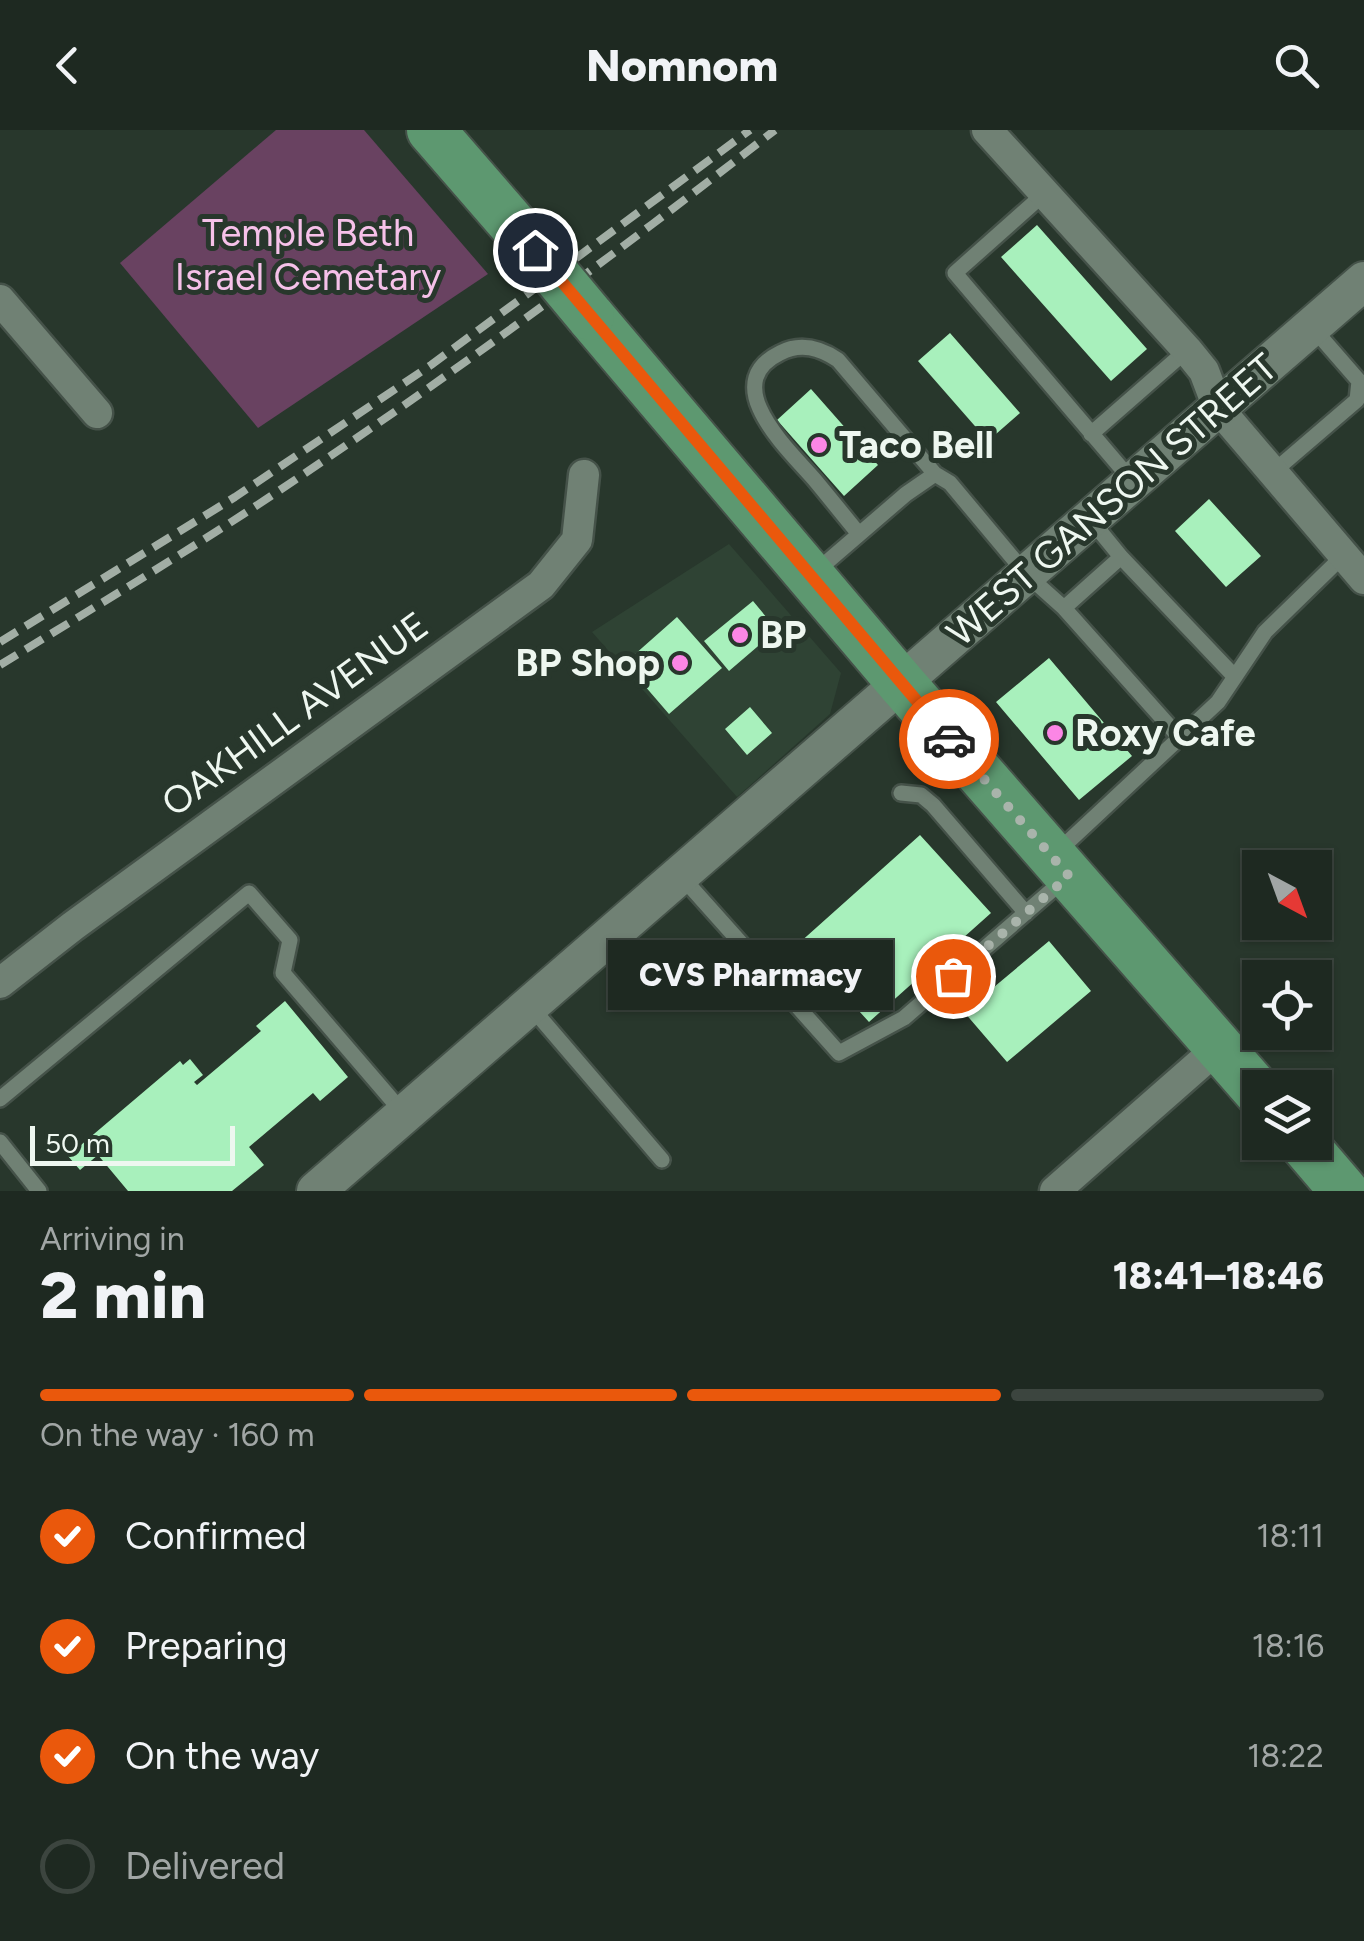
<!DOCTYPE html>
<meta charset="utf-8">
<style>
:root{--surface:#1e2921;--page:#26312a;--text:#f1f3f6;--muted:#a1a6a5;--line:#3c453f;--accent:#ea580c}
body{margin:0;font-family:Figtree,sans-serif;background:var(--page);color:var(--text);height:100vh;display:flex;flex-direction:column;font-size:38px;white-space:nowrap}
*{box-sizing:border-box;margin:0}
p{font-size:32px;color:var(--muted)}
.icon{flex:none;width:55px;height:55px;fill:none;stroke:currentColor;stroke-width:2;stroke-linecap:round;stroke-linejoin:round}
.map{position:relative;height:1061px;overflow:hidden}
.panel{display:flex;flex-direction:column;background:var(--surface);flex:1}
.panel>*{flex:none}
.needle{width:65px;rotate:139deg}
.fabs{position:absolute;left:1242px;top:720px;display:grid;gap:20px}
.fabs a{display:grid;place-items:center;width:90px;height:90px;border-radius:0px;background:var(--surface);box-shadow:0 2px 8px #0004,0 0 0 2px var(--line);font-size:50px}
.scale{position:absolute;left:30px;bottom:25px;width:205px;box-sizing:border-box;padding-left:10px;border:5px solid #eef7f0;border-top:0;font-size:28px;line-height:35px;white-space:nowrap;color:#eef7f0;-webkit-text-stroke:8px #28372c;paint-order:stroke}
.pin{position:absolute;display:grid;place-items:center;width:85px;height:85px;color:#fff;margin:-42px;border:5px solid #fff;border-radius:50%;box-shadow:0 2px 10px #0007}
.courier{position:absolute;display:grid;place-items:center;width:100px;height:100px;margin:-50px;border:8px solid #ea580c;border-radius:50%;background:#fff;color:#222;box-shadow:0 2px 12px #0007}
.bubble{position:absolute;height:70px;border-radius:0px;background:var(--surface);box-shadow:0 2px 8px #0004,0 0 0 2px var(--line);font-size:32px;font-weight:800;line-height:70px;text-align:center}
.headline em{font-style:normal;font-weight:800}
.headline div{display:flex;flex-direction:column-reverse}
.headline{display:flex;align-items:center;justify-content:space-between;height:170px;padding:0 40px}
h1{font-size:65px;font-weight:800;line-height:75px}
.bar{display:grid;grid-template-columns:repeat(4,1fr);gap:15px 10px;align-content:center;height:120px;padding:0 40px}
.bar i{height:12px;border-radius:8px;background:var(--line)}
.bar .on{background:var(--accent)}
.bar p{grid-column:span 4}
ol{padding:0 40px;list-style:none}
li{display:flex;align-items:center;gap:30px;height:110px}
li p{margin-inline-start:auto}
li .icon{padding:10px;border-radius:50%;background:var(--accent);color:#fff;stroke-width:4}
li:last-child{color:var(--muted)}
li i{width:55px;height:55px;border:5px solid var(--line);border-radius:50%}
header{display:flex;justify-content:space-between;align-items:center;height:130px;padding:0 40px;background:var(--surface);font-size:45px;font-weight:800}
.map>svg:first-child{display:block}
</style>
<header><svg class="icon" aria-label="back" viewBox="0 0 24 24"><path d="M15 5l-7 7 7 7"/></svg>Nomnom<svg class="icon" aria-label="search" viewBox="0 0 24 24"><circle cx="10" cy="10" r="6"/><path d="M15 15l6 6"/></svg></header>
<div class="map">
<svg width="1364" height="1061" viewBox="0 0 1364 1061">
<rect width="100%" height="100%" fill="#28372c"/>
<path fill="#2f4334" d="M 729,414 L 841,543 L 830,584 L 737,667 L 592,502 Z"/>
<path fill="#694261" d="M 276,0 L 364,0 L 488,144 L 258,298 L 120,133 Z"/>
<path fill="#a8f0bc" d="M 1037,95 L 1147,219 L 1111,251 L 1001,127 Z
M 950,203 L 1020,283 L 988,311 L 918,231 Z
M 811,259 L 878,335 L 844,366 L 777,290 Z
M 1209,369 L 1261,426 L 1226,457 L 1175,401 Z
M 753,471 L 777,500 L 729,541 L 704,511 Z
M 677,487 L 722,538 L 669,584 L 625,533 Z
M 1049,528 L 1132,626 L 1079,670 L 996,572 Z
M 750,577 L 772,603 L 747,625 L 725,599 Z
M 920,705 L 991,783 L 869,892 L 798,814 Z
M 1049,811 L 1091,861 L 1007,932 L 964,882 Z
M 285,871 L 348,947 L 320,971 L 313,963 L 249,1017 L 264,1035 L 232,1061 L 128,1061 L 98,1025 L 80,1040 L 68,1026 L 180,931 L 183,935 L 190,929 L 203,945 L 194,952 L 197,955 L 261,901 L 256,896 Z"/>
<g fill="none" stroke-linecap="round" stroke-linejoin="round">
<g stroke="#455249" stroke-width="20">
<path id="service" d="M 1045,63 L 955,143 L 1133,352
M 1091,304 L 1187,220
M 1273,342 L 1357,270 L 1359,251 L 1312,197
M 859,404 C 844,386 829,367 814,349 C 788,319 717,254 780,223 C 801,212 820,218 838,230 L 935,344
M 1121,427 L 1235,547
M 813,444 L 906,364 L 935,344 L 950,353 L 1026,444 L 1064,478 L 1121,427 L 1090,389
M 1064,478 L 1179,607
M 901,663 L 921,665 L 933,675 L 1026,783
M 1055,724 L 1218,572 L 1265,502 L 1344,425
M 681,746 L 839,923 L 904,888 L 1066,748
M 531,877 L 662,1030
M 0,969 L 249,763 L 290,810 L 283,843 L 404,984
M 0,1012 L 39,1061"/>
</g>
<g stroke="#455249" stroke-width="35">
<path id="minor" d="M 987,0 L 1187,220 L 1204,241 L 1218,278 L 1364,449
M 0,170 L 97,283
M 0,853 L 73,796 L 541,455 L 577,410 L 584,345
M 1055,1061 L 1219,917"/>
</g>
<g stroke="#455249" stroke-width="42">
<path id="tertiary" d="M 316,1061 L 1364,151"/>
</g>
<g stroke="#455249" stroke-width="52">
<path id="primary" d="M 431,0 L 535,120
M 590,186 L 901,553 L 1260,964
M 1302,1012 L 1344,1061"/>
</g>
<use href="#service" stroke="#708174" stroke-width="15"/>
<use href="#minor" stroke="#708174" stroke-width="30"/>
<use href="#tertiary" stroke="#708174" stroke-width="38"/>
<use href="#primary" stroke="#5d9870" stroke-width="48"/>
<path stroke="#a2aea5" stroke-width="8" stroke-dasharray="20 10" stroke-linecap="butt" d="M 0,512 L 235,367 L 431,235 L 750,0
M 0,535 C 93,478 187,422 277,362 C 448,248 613,126 775,0"/>
<g stroke="#455249" stroke-width="52" stroke-linecap="butt">
<path id="primary-bridge" d="M 535,120 L 590,186"/>
</g>
<use href="#primary-bridge" stroke="#5d9870" stroke-width="48"/>
</g>
<g fill="none" stroke-linecap="round" stroke-linejoin="round">
<path stroke="#a9b4ab" stroke-width="10" stroke-dasharray="0 18" d="M 949,609 L 1069,746 L 953,846"/>
<path stroke="#ea580c" stroke-width="12" d="M 535,120 L 949,609"/>
</g>
<g fill="#fb86e5" stroke="#28372c" stroke-width="4">
<circle cx="819" cy="315" r="10"/>
<circle cx="740" cy="505" r="10"/>
<circle cx="680" cy="533" r="10"/>
<circle cx="1055" cy="603" r="10"/>
</g>
<g text-anchor="middle" dominant-baseline="central" stroke-width="10" stroke-linejoin="round" paint-order="stroke">
<g font-size="38" fill="#f6c1e9" stroke="#28372c">
<text x="308" y="103">Temple Beth<tspan x="308" dy="44">Israel Cemetary</tspan></text>
</g>
<g font-size="38" font-weight="bold" fill="#eef7f0" stroke="#28372c" text-anchor="start">
<text x="839" y="315">Taco Bell</text>
<text x="760" y="505">BP</text>
<text x="660" y="533" text-anchor="end">BP Shop</text>
<text x="1075" y="603">Roxy Cafe</text>
</g>
<g font-size="38" fill="#eef7f0" stroke="#28372c">
<text transform="translate(1112 370) rotate(-41)">WEST GANSON STREET</text>
<text transform="translate(295 584) rotate(-36)">OAKHILL AVENUE</text>
</g>
</g>
</svg>
<div class="fabs">
<a><svg class="needle" viewBox="-14 -14 28 28"><path d="M0-13l5 13h-10z" fill="#e53935"/><path d="M0 13l5-13h-10z" fill="#a1a6a5"/></svg></a>
<a><svg class="icon" aria-label="locate" viewBox="0 0 24 24"><circle cx="12" cy="12" r="6"/><path d="M12 2v4M12 18v4M2 12h4M18 12h4"/></svg></a>
<a><svg class="icon" aria-label="layers" viewBox="0 0 24 24"><path d="M12 4l9 5-9 5-9-5zM3 14l9 5 9-5"/></svg></a>
</div>
<div class="scale">50 m</div>
<div class="pin" style="left:953px;top:846px;background:#ea580c"><svg class="icon" aria-label="bag" viewBox="0 0 24 24"><path d="M5 8h14l-1 12H6zM9 8a3 3 0 0 1 6 0"/></svg></div>
<div class="pin" style="left:535px;top:120px;background:#1f2937"><svg class="icon" aria-label="home" viewBox="0 0 24 24"><path d="M3 11l9-7 9 7M6 9v11h12V9"/></svg></div>
<div class="courier" style="left:949px;top:609px"><svg class="icon" aria-label="car" viewBox="0 0 24 24"><path d="M5 17H2v-5l4-1 3-4h7l3 4 3 1v5h-3M9 17h6M6 11h13"/><circle cx="7" cy="17" r="2"/><circle cx="17" cy="17" r="2"/></svg></div>
<div class="bubble" style="left:608px;top:810px;width:285px">CVS Pharmacy</div>
</div>
<section class="panel">
<div class="headline"><div><h1>2 min</h1><p>Arriving in</p></div><em>18:41–18:46</em></div>
<div class="bar"><i class="on"></i><i class="on"></i><i class="on"></i><i></i><p>On the way · 160 m</p></div>
<ol>
<li><svg class="icon" aria-label="check" viewBox="0 0 24 24"><path d="M5 12l5 5 9-10"/></svg>Confirmed<p>18:11</p></li>
<li><svg class="icon" aria-label="check" viewBox="0 0 24 24"><path d="M5 12l5 5 9-10"/></svg>Preparing<p>18:16</p></li>
<li><svg class="icon" aria-label="check" viewBox="0 0 24 24"><path d="M5 12l5 5 9-10"/></svg>On the way<p>18:22</p></li>
<li><i></i>Delivered</li>
</ol>
</section>
